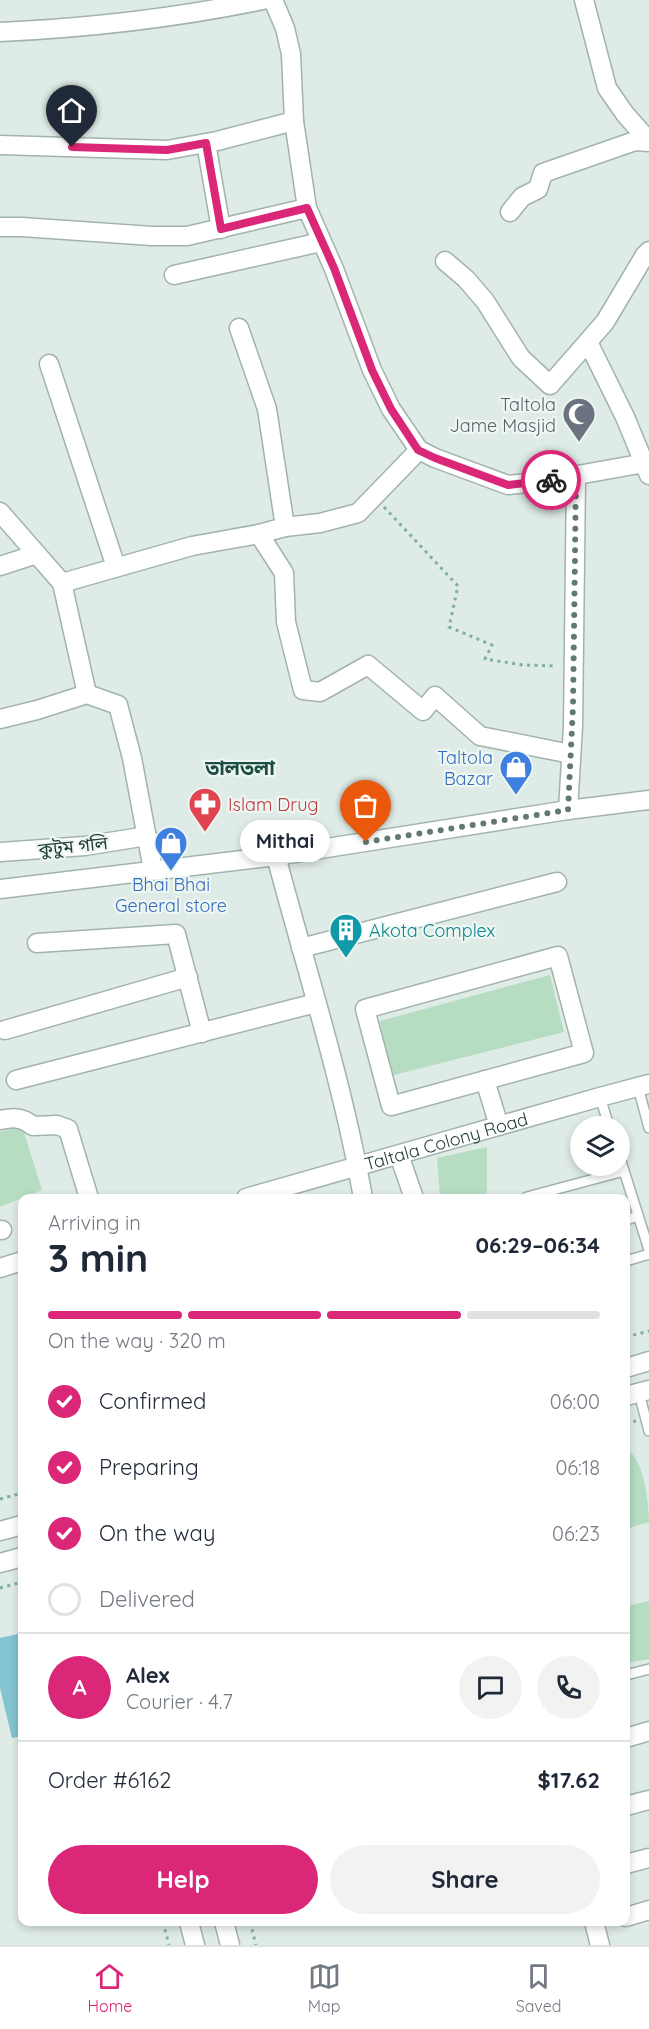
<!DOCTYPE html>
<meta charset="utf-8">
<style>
:root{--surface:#fff;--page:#f2f2f3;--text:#1f2937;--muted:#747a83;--line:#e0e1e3;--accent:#db2777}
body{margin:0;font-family:Quicksand,"Noto Sans Bengali",sans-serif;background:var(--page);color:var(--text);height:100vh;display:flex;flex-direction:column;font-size:22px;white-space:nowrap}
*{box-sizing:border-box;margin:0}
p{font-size:20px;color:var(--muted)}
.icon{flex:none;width:33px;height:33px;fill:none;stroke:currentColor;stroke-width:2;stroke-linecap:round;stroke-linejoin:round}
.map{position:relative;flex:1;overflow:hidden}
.sheet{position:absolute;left:18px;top:1194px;width:612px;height:732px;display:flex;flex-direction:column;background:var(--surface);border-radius:12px;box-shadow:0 3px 9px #0003}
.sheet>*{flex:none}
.buttons{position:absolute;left:570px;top:1116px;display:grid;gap:12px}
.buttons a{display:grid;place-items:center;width:60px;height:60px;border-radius:50%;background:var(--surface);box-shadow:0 3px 9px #0003;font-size:30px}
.pin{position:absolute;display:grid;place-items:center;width:51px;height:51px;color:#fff;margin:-62px -26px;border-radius:50% 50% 50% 0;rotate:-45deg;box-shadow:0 0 6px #0007}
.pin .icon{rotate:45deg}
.courier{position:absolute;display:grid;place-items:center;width:60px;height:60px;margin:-30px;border:4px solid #db2777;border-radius:50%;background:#fff;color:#222;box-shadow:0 2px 8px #0007}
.bubble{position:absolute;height:42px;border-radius:21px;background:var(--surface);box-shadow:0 3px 9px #0003;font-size:20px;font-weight:700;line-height:42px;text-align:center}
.headline em{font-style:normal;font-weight:700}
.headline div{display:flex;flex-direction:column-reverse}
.headline{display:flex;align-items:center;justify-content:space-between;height:102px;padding:0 30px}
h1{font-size:39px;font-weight:700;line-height:45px}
.bar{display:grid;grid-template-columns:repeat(4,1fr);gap:9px 6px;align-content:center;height:72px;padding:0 30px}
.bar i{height:8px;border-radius:4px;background:var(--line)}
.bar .active{background:var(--accent)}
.bar p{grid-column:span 4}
.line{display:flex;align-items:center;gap:15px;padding:0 30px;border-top:2px solid var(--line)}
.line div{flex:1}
.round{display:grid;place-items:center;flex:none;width:63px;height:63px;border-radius:32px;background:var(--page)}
ol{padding:0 30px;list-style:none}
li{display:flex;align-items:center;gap:18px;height:66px}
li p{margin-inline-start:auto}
li .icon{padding:6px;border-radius:50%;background:var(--accent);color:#fff;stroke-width:4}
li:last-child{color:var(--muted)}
li i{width:33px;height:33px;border:3px solid var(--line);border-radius:50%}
.button{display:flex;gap:12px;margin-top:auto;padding:12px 30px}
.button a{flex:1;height:69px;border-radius:36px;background:var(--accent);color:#fff;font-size:24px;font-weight:700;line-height:69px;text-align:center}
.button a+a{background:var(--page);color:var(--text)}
.tabs{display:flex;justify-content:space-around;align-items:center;height:84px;border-top:2px solid var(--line);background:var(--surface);font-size:16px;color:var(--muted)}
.tabs a{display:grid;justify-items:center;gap:3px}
.tabs .active{color:var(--accent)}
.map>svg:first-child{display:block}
</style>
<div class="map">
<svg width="649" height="1945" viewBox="0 0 649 1945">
<rect width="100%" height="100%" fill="#dfebe6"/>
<path fill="#b6ddc2" d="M 550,975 L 564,1032 L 390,1076 L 380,1021 Z
M 22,1126 L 42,1190 L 0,1207 L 0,1132 Z
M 487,1147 L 487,1198 L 440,1198 L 437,1158 Z
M 626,1449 C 644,1458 649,1503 649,1522 L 626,1529 Z
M 649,1601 L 649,1659 L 626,1663 L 626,1606 Z"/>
<path fill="#84c3d2" d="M 22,1633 L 22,1736 L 12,1738 L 0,1688 L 0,1638 Z"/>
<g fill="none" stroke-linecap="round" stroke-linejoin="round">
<g stroke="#a2b3ad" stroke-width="12">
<path id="service" d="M 638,1087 L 649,1128
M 600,1097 L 609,1126
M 620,1158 L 649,1250
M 527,1197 L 624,1171
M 626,1220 L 638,1216
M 626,1261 L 649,1254
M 639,1393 L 649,1431
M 626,1675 L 649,1669"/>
</g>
<g stroke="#a2b3ad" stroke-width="21">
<g id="minor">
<path d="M 273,0 L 285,28 L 291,54 L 294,121 L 307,208 L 334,269 L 372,370 L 391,409 L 419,450 L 435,458 L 508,485 L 544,481 L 645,463"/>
<path d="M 584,0 L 607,88 L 625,114 L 649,141"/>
<path d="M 0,32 C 88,28 176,18 263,0"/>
<path d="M 206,143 L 221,229"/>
<path d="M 0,145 L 167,150 L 217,141 L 294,121"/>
<path d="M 510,212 L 522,197 L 538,189 L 543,173 L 635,141 L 649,142"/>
<path d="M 0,227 L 22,227 L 152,236 L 187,236 L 307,208"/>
<path d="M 445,261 L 466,279 L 485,301 L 521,358 L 550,385 L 605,322 L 645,255 L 649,251"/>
<path d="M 174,275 L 321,242"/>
<path d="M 239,328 L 267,409 L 285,527"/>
<path d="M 588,342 L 625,417 L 649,475"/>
<path d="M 49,364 L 116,567"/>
<path d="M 0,512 L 62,583 L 87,694"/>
<path d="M 259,534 L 284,573 L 286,622 L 303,690 L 320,692 L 368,665 L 423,711 L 435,696 L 480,736 L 571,754"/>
<path d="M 0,566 L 37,554"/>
<path d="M 62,583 L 192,546 L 259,534 L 285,527 L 320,523 L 358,513 L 419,450"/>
<path d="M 0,719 L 37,710 L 87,694 L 118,705 L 132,758 L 153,870"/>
<path d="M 568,810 L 573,727 L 576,475"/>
<path d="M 0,852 L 85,846 L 147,836"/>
<path d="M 276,856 C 306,969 343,1083 363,1198"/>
<path d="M 0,889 L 276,856 L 568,810 L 649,800"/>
<path d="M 37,943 L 176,934 L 202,1033"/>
<path d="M 301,948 L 557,882"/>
<path d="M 558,956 L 584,1053 L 391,1106 L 365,1009 Z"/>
<path d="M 5,1030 L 188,977"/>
<path d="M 16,1080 L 316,1003"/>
<path d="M 485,1080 L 499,1126"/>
<path d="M 0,1120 C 13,1117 22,1117 33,1126 L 57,1125 L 68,1129 L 89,1198"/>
<path d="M 399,1155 L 414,1198"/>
<path id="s1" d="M 246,1198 L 600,1097 L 649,1084"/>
<path d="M 0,1230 L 2,1230"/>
<path d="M 0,1268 L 22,1261"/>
<path d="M 626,1738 L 649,1731"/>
<path d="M 626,1806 L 649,1800"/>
<path d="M 626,1864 L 649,1858"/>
<path d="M 626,1917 L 649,1910"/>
<path d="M 594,1922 L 600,1945"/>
</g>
</g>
<g stroke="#a2b3ad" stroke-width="21">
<path id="tertiary" d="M 626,1368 L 649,1361
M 626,1396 L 649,1390
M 0,1531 L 22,1525
M 0,1563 L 22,1557
M 189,1922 L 195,1945
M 224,1922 L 230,1945"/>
</g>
<path stroke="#7eafa2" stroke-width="3" stroke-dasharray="3 4.5" stroke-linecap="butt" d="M 384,507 L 458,586 L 449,627 L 492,645 L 485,659 L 523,665 L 557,666
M 626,1337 L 649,1331
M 626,1423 L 636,1421
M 0,1499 L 22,1493
M 0,1588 L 22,1582
M 163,1922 L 169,1945
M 250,1922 L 256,1945"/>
<use href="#service" stroke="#fff" stroke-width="9"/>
<use href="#minor" stroke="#fff" stroke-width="18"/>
<use href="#tertiary" stroke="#fff" stroke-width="18"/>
</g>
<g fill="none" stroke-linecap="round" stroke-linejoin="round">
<path stroke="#627973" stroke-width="6" stroke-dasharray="0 10.8" d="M 366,842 L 568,810 L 573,707 L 576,475 L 551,480"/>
<path stroke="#db2777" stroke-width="8" d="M 72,147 L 167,150 L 206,143 L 221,229 L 307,208 L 334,268 L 372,370 L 391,409 L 418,450 L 435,458 L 508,485 L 551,480"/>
</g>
<defs>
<g id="mosque-pin" transform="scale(1.725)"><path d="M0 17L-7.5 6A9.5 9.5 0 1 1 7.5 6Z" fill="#6b7280" stroke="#eff7f3"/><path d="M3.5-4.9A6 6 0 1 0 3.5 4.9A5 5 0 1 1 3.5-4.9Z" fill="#fff"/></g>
<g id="shop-pin" transform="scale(1.725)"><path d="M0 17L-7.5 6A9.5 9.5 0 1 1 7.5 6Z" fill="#3f7fe0" stroke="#eff7f3"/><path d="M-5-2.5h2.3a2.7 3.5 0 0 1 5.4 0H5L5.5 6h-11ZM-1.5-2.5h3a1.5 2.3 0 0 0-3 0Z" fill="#fff"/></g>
<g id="pharmacy-pin" transform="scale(1.725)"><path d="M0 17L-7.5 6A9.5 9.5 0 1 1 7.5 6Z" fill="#e0444e" stroke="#eff7f3"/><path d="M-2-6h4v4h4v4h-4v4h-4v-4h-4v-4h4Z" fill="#fff"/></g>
<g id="building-pin" transform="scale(1.725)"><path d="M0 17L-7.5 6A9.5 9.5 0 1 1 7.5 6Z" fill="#0f9aa8" stroke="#eff7f3"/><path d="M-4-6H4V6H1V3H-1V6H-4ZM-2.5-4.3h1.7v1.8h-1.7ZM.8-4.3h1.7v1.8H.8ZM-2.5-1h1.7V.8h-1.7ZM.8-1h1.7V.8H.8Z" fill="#fff"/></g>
</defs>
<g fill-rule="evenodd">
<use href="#mosque-pin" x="579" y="414"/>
<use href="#shop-pin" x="516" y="767"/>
<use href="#pharmacy-pin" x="205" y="804"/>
<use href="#shop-pin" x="171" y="843"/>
<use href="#building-pin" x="346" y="930"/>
</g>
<g text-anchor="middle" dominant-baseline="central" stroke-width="4.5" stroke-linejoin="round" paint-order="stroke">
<g font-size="18" fill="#5b616d" stroke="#eff7f3" text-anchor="end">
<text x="556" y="404">Taltola<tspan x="556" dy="21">Jame Masjid</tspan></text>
</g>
<g font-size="18" fill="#366cbe" stroke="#eff7f3" text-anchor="end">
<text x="493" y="757">Taltola<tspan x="493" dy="21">Bazar</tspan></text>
<text x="171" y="884" text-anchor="middle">Bhai Bhai<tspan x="171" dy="21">General store</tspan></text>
</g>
<g font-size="18" fill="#be3a42" stroke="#eff7f3" text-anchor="start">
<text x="228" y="804">Islam Drug</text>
</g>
<g font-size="18" fill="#1f3b35" stroke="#eff7f3">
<text transform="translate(73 846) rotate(-6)">কুটুম গলি</text>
<text stroke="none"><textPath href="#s1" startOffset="208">Taltala Colony Road</textPath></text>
</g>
<g font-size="18" fill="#0d838f" stroke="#eff7f3" text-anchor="start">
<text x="369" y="930">Akota Complex</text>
</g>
<g font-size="20" font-weight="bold" fill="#1b4d43" stroke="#eff7f3">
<text x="240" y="767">তালতলা</text>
</g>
</g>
</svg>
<div class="buttons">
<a><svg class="icon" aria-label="layers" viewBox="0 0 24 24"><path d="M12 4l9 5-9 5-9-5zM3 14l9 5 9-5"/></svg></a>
</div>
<div class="pin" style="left:366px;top:842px;background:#ea580c"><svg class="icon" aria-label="bag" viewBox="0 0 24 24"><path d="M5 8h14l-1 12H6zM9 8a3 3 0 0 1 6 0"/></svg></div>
<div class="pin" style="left:72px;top:147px;background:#1f2937"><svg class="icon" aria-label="home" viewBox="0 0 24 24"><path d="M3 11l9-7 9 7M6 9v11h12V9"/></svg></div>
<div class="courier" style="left:551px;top:480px"><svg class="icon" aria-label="bike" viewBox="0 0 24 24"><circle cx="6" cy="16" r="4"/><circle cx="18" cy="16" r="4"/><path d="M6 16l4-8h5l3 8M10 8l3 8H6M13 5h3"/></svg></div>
<div class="bubble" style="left:240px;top:820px;width:90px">Mithai</div>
<section class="sheet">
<div class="headline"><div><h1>3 min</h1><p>Arriving in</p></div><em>06:29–06:34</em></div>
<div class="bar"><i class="active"></i><i class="active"></i><i class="active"></i><i></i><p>On the way · 320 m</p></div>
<ol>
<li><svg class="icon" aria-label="check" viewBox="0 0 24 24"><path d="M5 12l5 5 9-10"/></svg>Confirmed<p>06:00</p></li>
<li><svg class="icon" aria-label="check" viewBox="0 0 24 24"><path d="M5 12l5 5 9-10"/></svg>Preparing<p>06:18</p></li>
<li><svg class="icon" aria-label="check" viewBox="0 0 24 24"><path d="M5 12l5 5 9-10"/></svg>On the way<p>06:23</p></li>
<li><i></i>Delivered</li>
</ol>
<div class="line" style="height:108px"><b class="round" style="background:var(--accent);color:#fff">A</b><div><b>Alex</b><p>Courier · 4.7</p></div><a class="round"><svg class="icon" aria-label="chat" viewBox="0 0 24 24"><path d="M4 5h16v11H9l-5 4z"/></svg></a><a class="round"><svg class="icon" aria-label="phone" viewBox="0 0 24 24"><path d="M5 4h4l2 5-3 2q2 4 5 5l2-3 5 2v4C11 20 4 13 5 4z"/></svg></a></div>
<div class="line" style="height:78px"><div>Order #6162</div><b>$17.62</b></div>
<div class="button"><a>Help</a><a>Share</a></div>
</section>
</div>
<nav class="tabs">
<a class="active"><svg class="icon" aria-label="home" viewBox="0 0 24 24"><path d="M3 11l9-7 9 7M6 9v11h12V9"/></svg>Home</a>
<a><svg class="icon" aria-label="map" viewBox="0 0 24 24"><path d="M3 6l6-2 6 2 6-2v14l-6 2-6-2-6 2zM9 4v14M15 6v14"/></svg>Map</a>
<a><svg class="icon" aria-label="saved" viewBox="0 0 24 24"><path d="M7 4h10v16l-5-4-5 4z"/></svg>Saved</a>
</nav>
